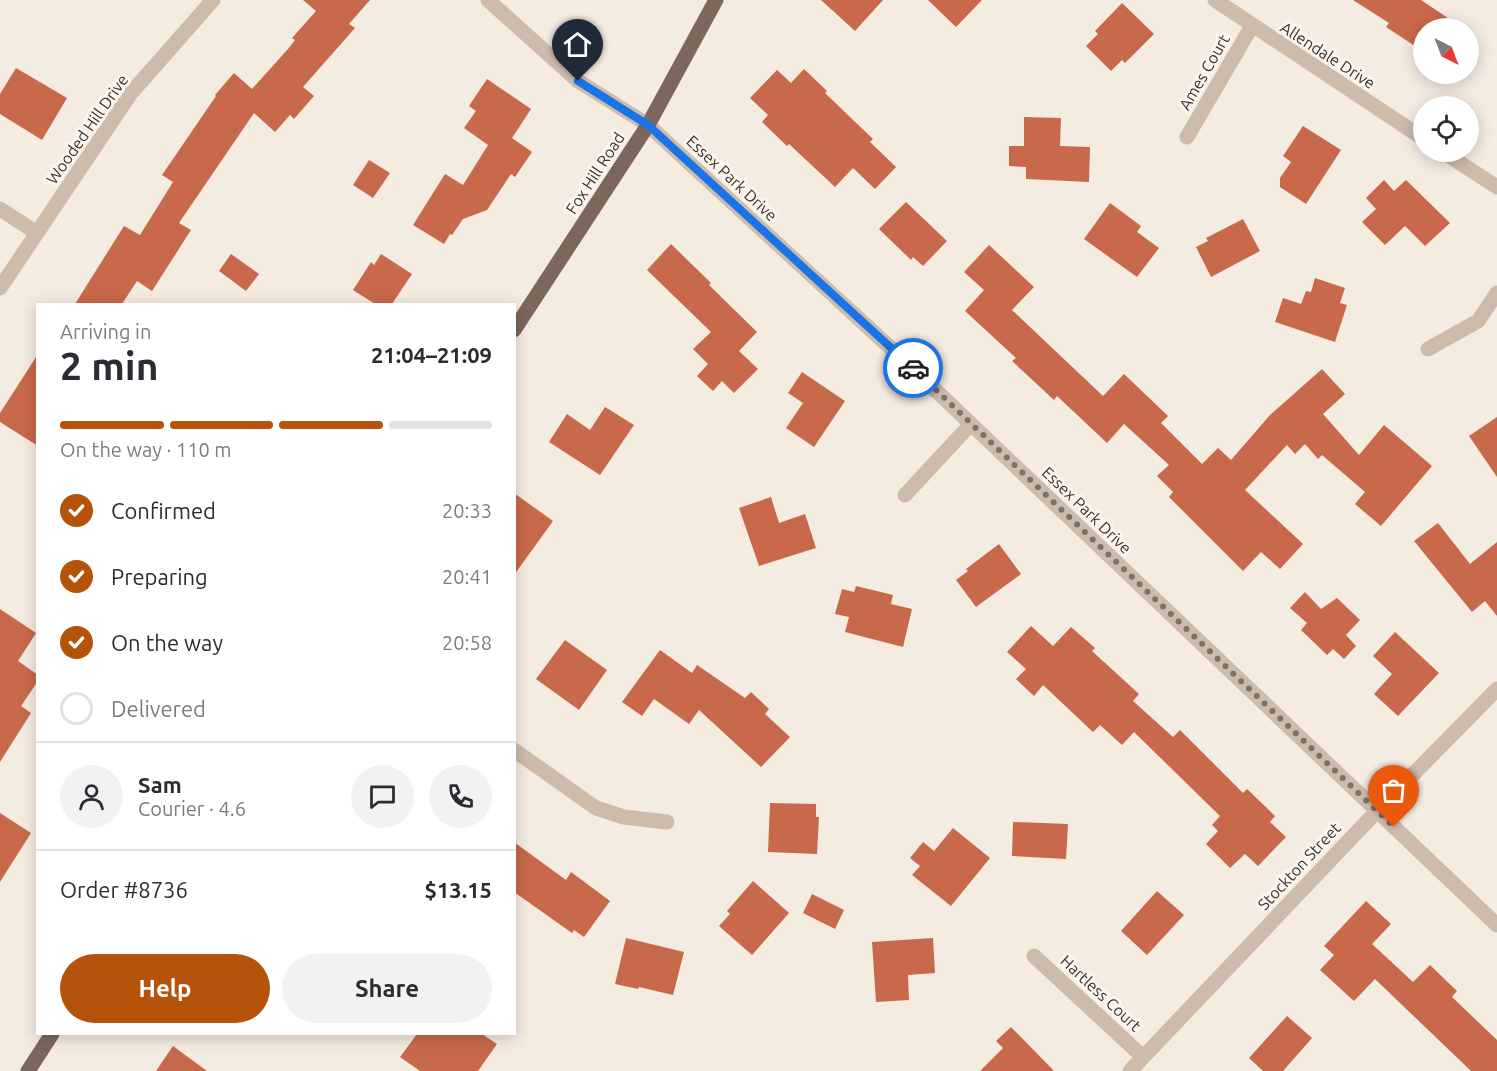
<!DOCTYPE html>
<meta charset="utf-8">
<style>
:root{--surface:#fff;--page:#f2f2f3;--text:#2b2b33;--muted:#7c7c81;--line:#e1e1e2;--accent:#b45309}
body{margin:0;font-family:Ubuntu,sans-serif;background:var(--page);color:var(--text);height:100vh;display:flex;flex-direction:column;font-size:22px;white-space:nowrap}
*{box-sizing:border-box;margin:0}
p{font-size:20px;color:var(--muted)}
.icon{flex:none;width:33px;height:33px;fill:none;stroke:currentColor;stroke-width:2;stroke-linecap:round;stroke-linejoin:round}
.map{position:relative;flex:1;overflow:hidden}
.side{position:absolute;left:36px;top:303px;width:480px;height:732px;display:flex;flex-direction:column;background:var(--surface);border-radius:0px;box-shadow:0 3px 15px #0003}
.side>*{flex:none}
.needle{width:39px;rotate:138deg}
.tools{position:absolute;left:1413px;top:18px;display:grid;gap:12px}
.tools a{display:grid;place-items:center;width:66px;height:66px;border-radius:50%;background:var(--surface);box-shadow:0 3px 15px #0003;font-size:30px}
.pin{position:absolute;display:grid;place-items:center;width:51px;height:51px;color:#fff;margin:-62px -26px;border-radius:50% 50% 50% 0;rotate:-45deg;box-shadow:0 0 6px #0007}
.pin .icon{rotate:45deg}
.courier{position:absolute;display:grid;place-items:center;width:60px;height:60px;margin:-30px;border:4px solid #1a73e8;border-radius:50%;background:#fff;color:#222;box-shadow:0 2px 8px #0007}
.headline em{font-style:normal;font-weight:600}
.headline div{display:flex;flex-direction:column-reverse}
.headline{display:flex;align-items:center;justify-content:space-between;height:102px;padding:0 24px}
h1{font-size:39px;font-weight:600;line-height:45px}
.bar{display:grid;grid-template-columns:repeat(4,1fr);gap:9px 6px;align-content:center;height:72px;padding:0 24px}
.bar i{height:8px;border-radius:4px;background:var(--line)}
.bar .current{background:var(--accent)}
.bar p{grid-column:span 4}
.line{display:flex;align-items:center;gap:15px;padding:0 24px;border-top:2px solid var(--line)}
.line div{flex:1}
.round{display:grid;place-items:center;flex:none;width:63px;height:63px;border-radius:32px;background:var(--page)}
ol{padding:0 24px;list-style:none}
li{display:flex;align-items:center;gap:18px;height:66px}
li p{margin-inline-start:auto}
li .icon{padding:6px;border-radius:50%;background:var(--accent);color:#fff;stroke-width:4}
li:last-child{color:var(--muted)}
li i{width:33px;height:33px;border:3px solid var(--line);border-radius:50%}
.action{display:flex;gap:12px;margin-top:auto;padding:12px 24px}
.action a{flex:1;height:69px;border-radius:36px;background:var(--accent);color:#fff;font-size:24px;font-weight:600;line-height:69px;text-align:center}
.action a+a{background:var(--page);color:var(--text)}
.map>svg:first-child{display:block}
</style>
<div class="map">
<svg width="1497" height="1071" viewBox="0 0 1497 1071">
<rect width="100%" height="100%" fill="#f4ebe1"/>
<path fill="#c8694b" d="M 303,0 L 370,0 L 349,24 L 355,28 L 303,87 L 314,96 L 294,119 L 290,115 L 275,132 L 254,113 L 179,223 L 191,230 L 152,291 L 137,281 L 122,304 L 75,304 L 124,226 L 140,235 L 173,182 L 162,175 L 216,96 L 215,95 L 234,73 L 252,89 L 288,49 L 295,40 L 292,38 L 316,11 Z
M 821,0 L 883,0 L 855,31 Z
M 928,0 L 982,0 L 956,27 Z
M 1353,0 L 1421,0 L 1463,28 L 1424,28 L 1424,52 L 1386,27 L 1389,23 Z
M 1122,3 L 1154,34 L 1125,63 L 1122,60 L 1111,71 L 1086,46 L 1098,34 L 1095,31 Z
M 16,68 L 67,98 L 42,140 L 0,114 L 0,94 Z
M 804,69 L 827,91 L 825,93 L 873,139 L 870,142 L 896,167 L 875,189 L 853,168 L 835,187 L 789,144 L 787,146 L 762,122 L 768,115 L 750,98 L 777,70 L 791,83 Z
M 487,79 L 531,109 L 512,138 L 532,152 L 515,177 L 511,174 L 487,210 L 463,219 L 452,235 L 450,234 L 444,244 L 413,225 L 445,174 L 463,185 L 488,145 L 464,128 L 476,111 L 469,106 Z
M 1024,117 L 1061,118 L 1060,146 L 1090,147 L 1089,182 L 1026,179 L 1026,167 L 1009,166 L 1009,146 L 1024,146 Z
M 1303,126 L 1341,150 L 1306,204 L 1280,187 L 1280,178 L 1291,162 L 1283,156 Z
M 369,160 L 390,173 L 373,198 L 353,185 Z
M 1384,180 L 1394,191 L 1406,180 L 1450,223 L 1425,246 L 1405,226 L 1385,245 L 1362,222 L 1376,209 L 1366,198 Z
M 906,202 L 947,241 L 923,266 L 913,257 L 911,260 L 879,229 Z
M 1110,203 L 1141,226 L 1137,232 L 1159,248 L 1137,277 L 1084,239 Z
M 1243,219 L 1260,251 L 1211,277 L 1196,247 L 1208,241 L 1206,238 Z
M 671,244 L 711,283 L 709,285 L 757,332 L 739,351 L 758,369 L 734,393 L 722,381 L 713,391 L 697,376 L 708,364 L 693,349 L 711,332 L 647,270 Z
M 989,245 L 1034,287 L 1012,310 L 1103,396 L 1124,374 L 1168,416 L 1161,423 L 1202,464 L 1218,448 L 1231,460 L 1270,415 L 1322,369 L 1345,394 L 1323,414 L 1359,455 L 1384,425 L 1432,466 L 1381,526 L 1355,504 L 1365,492 L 1322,455 L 1318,459 L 1305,444 L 1295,454 L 1287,445 L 1245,490 L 1303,544 L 1280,569 L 1261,552 L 1243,571 L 1169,497 L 1173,492 L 1157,476 L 1169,465 L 1124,424 L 1107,443 L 1057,396 L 1054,400 L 1012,361 L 1016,358 L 965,311 L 984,290 L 964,272 Z
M 231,254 L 259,274 L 246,291 L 219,271 Z
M 381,254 L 412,274 L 392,304 L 375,304 L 353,290 L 371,262 L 374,265 Z
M 1315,278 L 1345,288 L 1340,303 L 1347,305 L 1335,342 L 1275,322 L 1283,298 L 1301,304 L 1306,291 L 1311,292 Z
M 38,354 L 38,446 L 0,422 L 0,413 Z
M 802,372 L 845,401 L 814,447 L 786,428 L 803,403 L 788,393 Z
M 605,407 L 634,425 L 600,475 L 549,442 L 567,414 L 590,430 Z
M 1497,417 L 1497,477 L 1469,436 Z
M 514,493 L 553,521 L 514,575 Z
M 771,497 L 779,523 L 805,514 L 816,548 L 759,566 L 739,508 Z
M 1438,523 L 1470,564 L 1497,542 L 1497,616 L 1485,601 L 1472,612 L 1414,541 Z
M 999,544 L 1021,574 L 976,607 L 956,580 L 968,571 L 966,569 Z
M 856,586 L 893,595 L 891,604 L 912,609 L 903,647 L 845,632 L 849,617 L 835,614 L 842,589 L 854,592 Z
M 1305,592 L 1321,609 L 1337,598 L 1360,620 L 1346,635 L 1356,646 L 1344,659 L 1333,649 L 1327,655 L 1301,630 L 1307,623 L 1290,608 Z
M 0,609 L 36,633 L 18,661 L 38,675 L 38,681 L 21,706 L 31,713 L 0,762 Z
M 1031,626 L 1053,646 L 1071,627 L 1095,648 L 1092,651 L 1139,694 L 1133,701 L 1173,737 L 1180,730 L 1243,793 L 1247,789 L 1275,816 L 1270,822 L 1286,837 L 1258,866 L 1245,854 L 1230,868 L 1206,844 L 1218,831 L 1212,825 L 1220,816 L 1134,732 L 1122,745 L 1100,725 L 1093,732 L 1043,685 L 1034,696 L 1016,679 L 1026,669 L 1007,652 Z
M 1395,632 L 1439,673 L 1398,716 L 1374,694 L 1392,674 L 1373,656 Z
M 565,640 L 607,670 L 579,710 L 536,679 Z
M 660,650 L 692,673 L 697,665 L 745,698 L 751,692 L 769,709 L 765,714 L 790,737 L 761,767 L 699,710 L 689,724 L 654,699 L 642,716 L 622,702 Z
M 770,803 L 816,804 L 816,817 L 819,817 L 817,854 L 768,852 Z
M 0,813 L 31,833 L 0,882 Z
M 1013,822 L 1068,824 L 1066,859 L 1012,856 Z
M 953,828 L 990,858 L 951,906 L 912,875 L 920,866 L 910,858 L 923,842 L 934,851 Z
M 514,842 L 566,880 L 571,872 L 610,901 L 584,937 L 574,930 L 572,933 L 514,892 Z
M 753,881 L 789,913 L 752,955 L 719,926 L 730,914 L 727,911 Z
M 1157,891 L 1184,915 L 1147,955 L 1121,931 Z
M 812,894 L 844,910 L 835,929 L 803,913 Z
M 1366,901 L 1391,924 L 1372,944 L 1413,982 L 1430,965 L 1457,991 L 1452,997 L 1497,1040 L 1497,1071 L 1471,1071 L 1375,979 L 1354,1001 L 1320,970 L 1334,955 L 1324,946 Z
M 626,938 L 684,952 L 673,995 L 639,987 L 638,989 L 615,984 Z
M 933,938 L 935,973 L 908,975 L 909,1000 L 876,1002 L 872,942 Z
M 1287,1016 L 1312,1038 L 1283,1071 L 1263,1071 L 1249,1058 Z
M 1011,1027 L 1054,1071 L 980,1071 L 1003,1048 L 996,1041 Z
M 417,1034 L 482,1034 L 497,1044 L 478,1071 L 420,1071 L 400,1057 Z
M 173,1046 L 207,1071 L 156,1071 Z"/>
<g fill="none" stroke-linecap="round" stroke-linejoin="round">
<path stroke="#cdbbac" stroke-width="15" d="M 488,0 L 578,81 L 648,125 L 907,363 L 1497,925
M 1215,0 L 1424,139
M 1187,137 L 1252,26
M 1443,152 L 1497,187
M 0,209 L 37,233
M 0,288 L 131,93 L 213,0
M 1428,349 L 1478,321 L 1497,293
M 905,495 L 971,424
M 514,750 L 596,808 L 624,817 L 667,822
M 1034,956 L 1143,1057
M 1130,1071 L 1377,811 L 1497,689"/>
<path stroke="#7d675c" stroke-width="15" d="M 514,330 L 648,125 L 716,0
M 28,1071 L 52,1034"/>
</g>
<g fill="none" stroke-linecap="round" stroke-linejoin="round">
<path stroke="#7c716b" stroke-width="6" stroke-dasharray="0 10.8" d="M 913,368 L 1394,827"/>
<path stroke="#1a73e8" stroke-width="8" d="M 578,81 L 648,125 L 913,368"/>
</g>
<g text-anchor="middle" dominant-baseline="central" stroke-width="6" stroke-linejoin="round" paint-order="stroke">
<g font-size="16" fill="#3b302b" stroke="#fbf5ee">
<text transform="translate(1328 55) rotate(33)">Allendale Drive</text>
<text transform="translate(1204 72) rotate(-60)">Ames Court</text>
<text transform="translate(87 129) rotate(-55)">Wooded Hill Drive</text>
<text transform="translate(595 173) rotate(-57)">Fox Hill Road</text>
<text transform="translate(732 178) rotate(43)">Essex Park Drive</text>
<text transform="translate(1087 510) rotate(44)">Essex Park Drive</text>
<text transform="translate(1299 866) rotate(-47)">Stockton Street</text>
<text transform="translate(1101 993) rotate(43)">Hartless Court</text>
</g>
</g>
</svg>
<div class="tools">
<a><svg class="needle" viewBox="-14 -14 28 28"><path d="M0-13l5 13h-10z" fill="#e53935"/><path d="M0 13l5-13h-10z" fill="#7c7c81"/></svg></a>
<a><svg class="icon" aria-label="locate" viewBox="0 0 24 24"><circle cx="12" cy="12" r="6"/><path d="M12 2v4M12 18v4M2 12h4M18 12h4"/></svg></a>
</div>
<div class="pin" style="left:1394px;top:827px;background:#ea580c"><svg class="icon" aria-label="bag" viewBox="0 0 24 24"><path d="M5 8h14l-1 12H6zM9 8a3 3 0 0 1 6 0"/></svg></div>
<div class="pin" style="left:578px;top:81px;background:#1f2937"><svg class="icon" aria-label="home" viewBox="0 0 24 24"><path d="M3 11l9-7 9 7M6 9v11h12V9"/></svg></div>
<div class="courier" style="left:913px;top:368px"><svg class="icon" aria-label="car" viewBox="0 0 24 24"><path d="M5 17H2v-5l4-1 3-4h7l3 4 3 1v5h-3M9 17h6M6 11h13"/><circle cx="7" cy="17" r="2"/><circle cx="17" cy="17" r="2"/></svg></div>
<section class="side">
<div class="headline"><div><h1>2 min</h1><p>Arriving in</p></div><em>21:04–21:09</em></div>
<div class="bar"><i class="current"></i><i class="current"></i><i class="current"></i><i></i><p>On the way · 110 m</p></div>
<ol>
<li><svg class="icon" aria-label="check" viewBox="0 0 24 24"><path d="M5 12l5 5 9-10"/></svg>Confirmed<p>20:33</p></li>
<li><svg class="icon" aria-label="check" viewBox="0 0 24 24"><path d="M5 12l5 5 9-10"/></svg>Preparing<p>20:41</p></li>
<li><svg class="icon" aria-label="check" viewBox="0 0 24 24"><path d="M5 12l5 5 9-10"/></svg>On the way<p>20:58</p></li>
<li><i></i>Delivered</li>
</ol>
<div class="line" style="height:108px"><a class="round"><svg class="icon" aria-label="person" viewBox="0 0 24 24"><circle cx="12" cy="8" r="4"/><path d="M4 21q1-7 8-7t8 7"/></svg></a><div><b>Sam</b><p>Courier · 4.6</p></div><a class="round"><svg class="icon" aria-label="chat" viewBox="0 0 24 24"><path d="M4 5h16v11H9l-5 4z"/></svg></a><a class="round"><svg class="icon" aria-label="phone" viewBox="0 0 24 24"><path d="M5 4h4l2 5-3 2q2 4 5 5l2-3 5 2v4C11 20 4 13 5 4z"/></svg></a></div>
<div class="line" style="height:78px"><div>Order #8736</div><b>$13.15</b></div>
<div class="action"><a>Help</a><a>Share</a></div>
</section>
</div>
